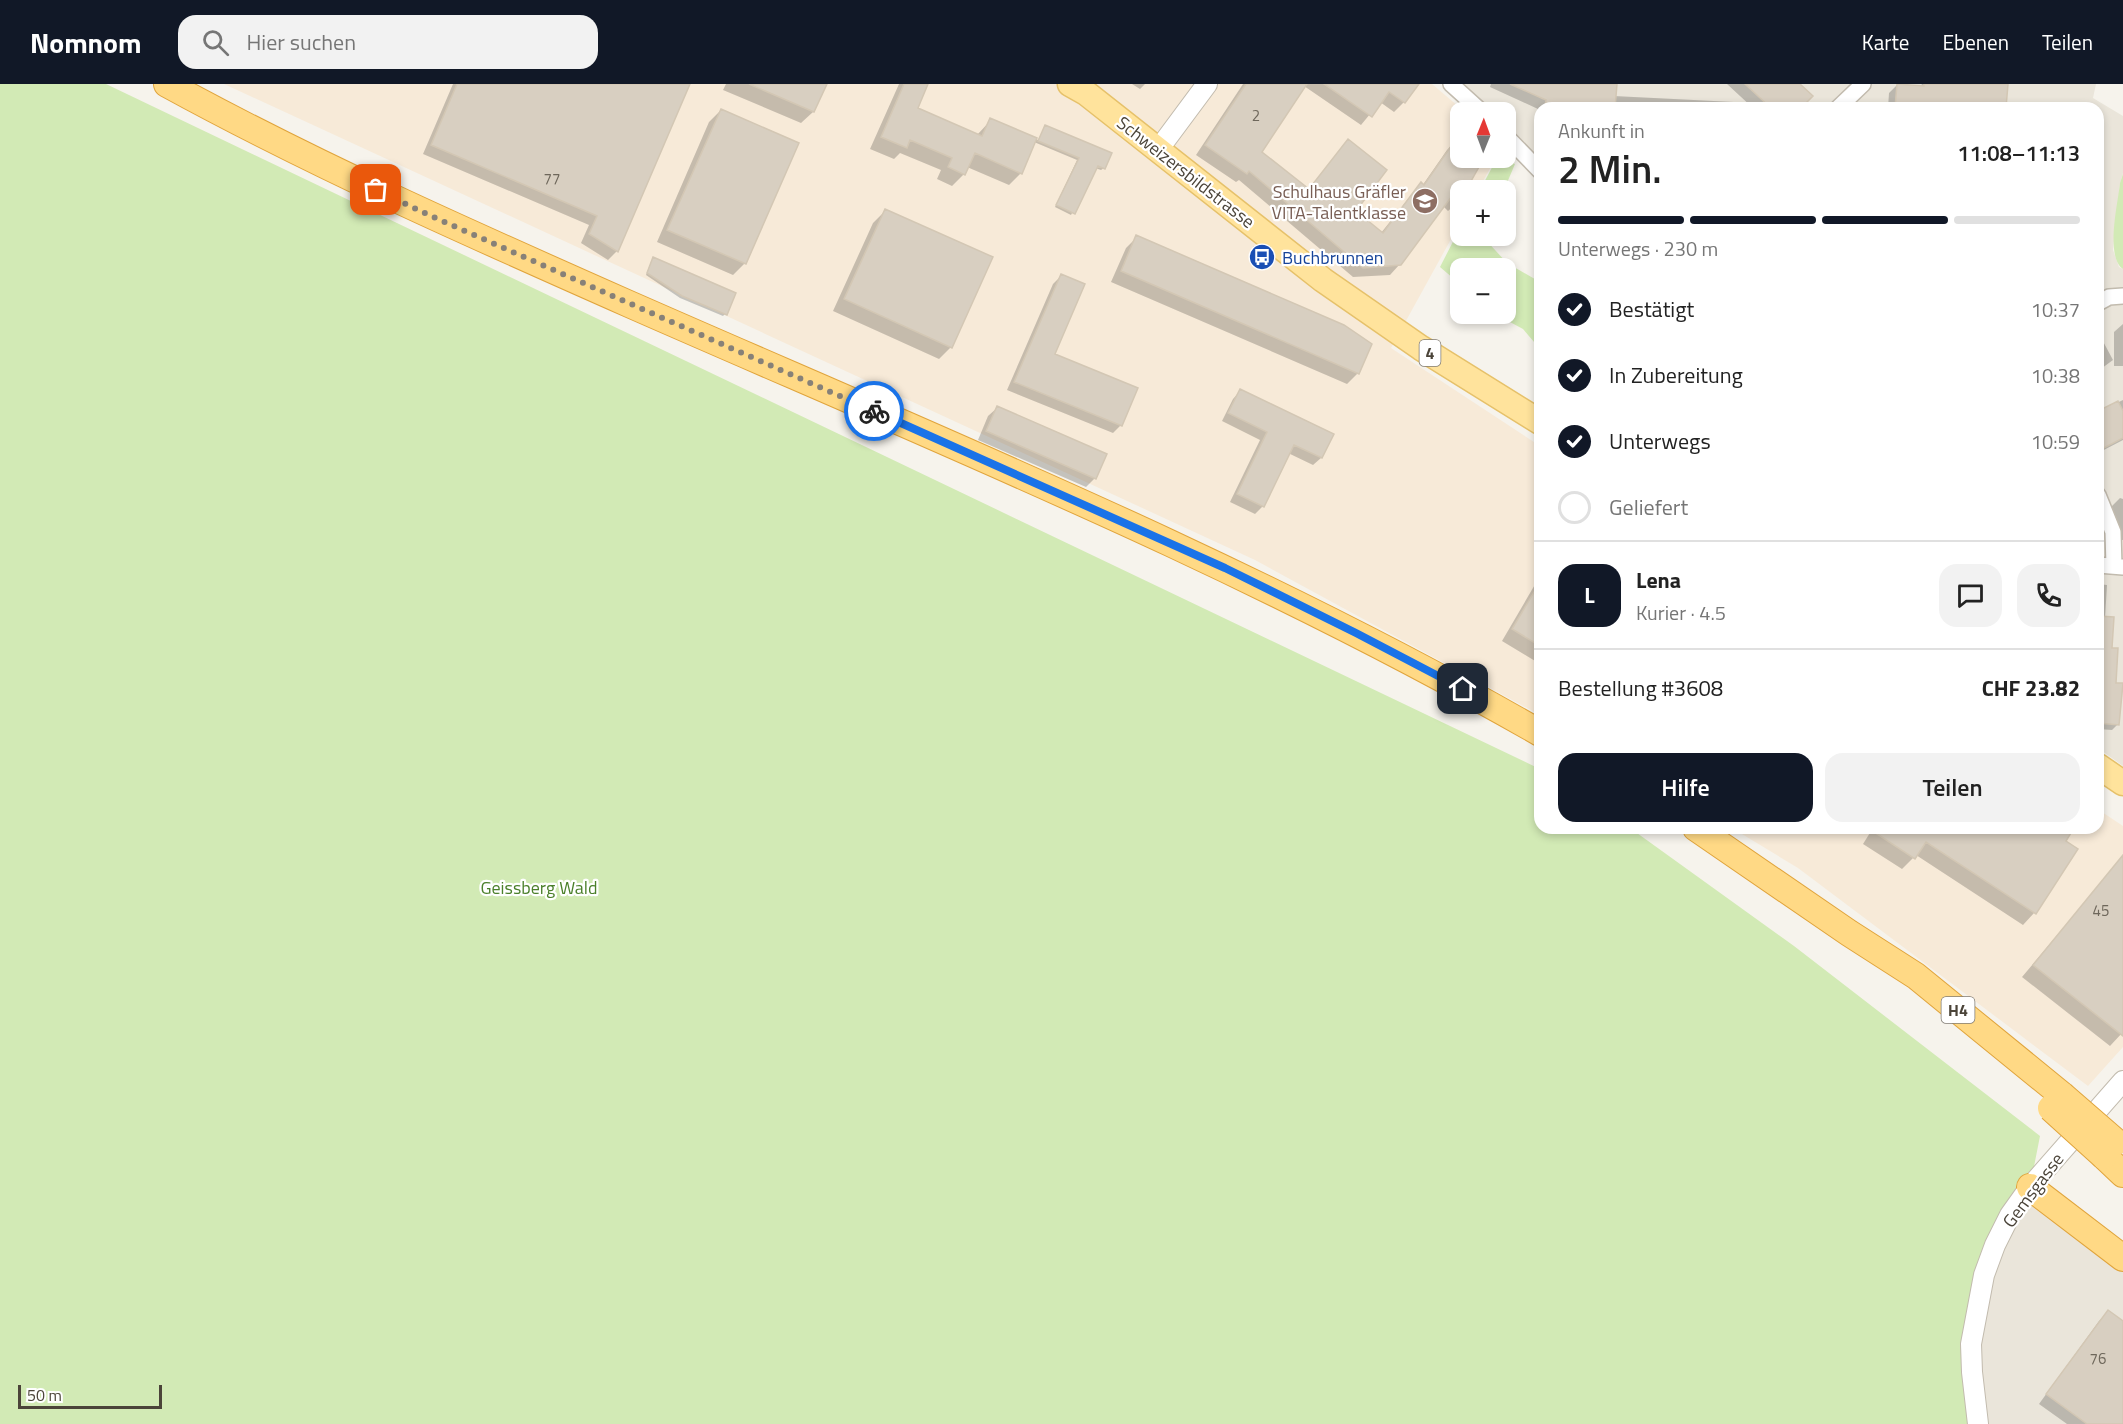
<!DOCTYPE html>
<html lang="de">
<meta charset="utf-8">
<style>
:root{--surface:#fff;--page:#f2f2f2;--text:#222;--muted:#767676;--line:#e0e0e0;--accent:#111827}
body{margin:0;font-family:"Titillium Web",sans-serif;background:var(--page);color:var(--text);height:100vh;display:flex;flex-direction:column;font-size:22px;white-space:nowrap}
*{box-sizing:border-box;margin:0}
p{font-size:20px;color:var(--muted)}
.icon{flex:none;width:33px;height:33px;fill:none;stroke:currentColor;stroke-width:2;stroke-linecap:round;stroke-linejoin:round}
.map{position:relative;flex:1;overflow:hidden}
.side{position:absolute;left:1534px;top:18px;width:570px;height:732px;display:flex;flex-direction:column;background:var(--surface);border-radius:18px;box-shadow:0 3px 9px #0003}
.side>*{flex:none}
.needle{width:39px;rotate:1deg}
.buttons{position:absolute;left:1450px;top:18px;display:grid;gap:12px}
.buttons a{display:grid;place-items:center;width:66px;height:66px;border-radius:12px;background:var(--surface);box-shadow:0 3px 9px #0003;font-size:30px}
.scale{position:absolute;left:18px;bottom:15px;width:144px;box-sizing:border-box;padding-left:6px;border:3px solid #4b4439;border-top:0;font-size:16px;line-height:21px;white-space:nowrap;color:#4b4439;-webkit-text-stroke:4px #fff;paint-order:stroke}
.pin{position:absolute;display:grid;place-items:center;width:51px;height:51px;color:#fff;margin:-26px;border-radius:12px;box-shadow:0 3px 9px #0006}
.courier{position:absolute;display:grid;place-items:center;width:60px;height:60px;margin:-30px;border:4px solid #1a73e8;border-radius:50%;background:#fff;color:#222;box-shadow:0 2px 8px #0007}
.headline em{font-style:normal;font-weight:600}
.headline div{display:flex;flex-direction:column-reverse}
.headline{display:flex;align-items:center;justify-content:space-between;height:102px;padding:0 24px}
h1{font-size:39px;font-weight:600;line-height:45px}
.bar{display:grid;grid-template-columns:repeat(4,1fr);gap:9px 6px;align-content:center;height:72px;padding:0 24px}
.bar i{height:8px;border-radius:4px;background:var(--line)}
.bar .active{background:var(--accent)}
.bar p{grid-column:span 4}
.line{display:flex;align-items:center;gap:15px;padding:0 24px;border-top:2px solid var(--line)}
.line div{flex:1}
.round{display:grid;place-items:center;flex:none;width:63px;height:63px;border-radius:18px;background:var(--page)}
ol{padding:0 24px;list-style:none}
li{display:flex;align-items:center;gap:18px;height:66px}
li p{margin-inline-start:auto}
li .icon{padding:6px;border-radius:50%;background:var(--accent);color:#fff;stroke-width:4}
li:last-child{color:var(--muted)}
li i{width:33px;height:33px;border:3px solid var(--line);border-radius:50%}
.button{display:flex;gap:12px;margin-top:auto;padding:12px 24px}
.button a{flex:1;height:69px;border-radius:18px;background:var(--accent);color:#fff;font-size:24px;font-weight:600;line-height:69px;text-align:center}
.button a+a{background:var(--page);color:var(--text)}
header{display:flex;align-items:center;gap:36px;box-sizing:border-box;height:84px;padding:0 30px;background:var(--accent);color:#fff}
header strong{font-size:28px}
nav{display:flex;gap:33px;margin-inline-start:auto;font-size:21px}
.search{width:420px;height:54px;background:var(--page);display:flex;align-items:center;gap:15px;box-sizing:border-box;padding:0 21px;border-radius:18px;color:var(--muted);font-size:22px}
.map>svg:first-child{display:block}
</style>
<header>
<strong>Nomnom</strong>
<div class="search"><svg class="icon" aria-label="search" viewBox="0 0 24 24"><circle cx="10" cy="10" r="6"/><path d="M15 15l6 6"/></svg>Hier suchen</div>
<nav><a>Karte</a><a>Ebenen</a><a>Teilen</a></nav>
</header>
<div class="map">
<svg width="2123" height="1340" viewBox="0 0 2123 1340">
<rect width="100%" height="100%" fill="#f6f3ec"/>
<path fill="#eae5da" d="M 1460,0 L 2096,0 L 2093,14 L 2123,32 L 2123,89 L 2120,100 L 2113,166 L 2119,183 L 2123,185 L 2123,682 L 2098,664 L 2098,24 L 1540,24 L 1540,78 L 1506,44 L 1506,28 L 1490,28 Z
M 2030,1103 L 2123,1185 L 2123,1340 L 1978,1340 L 1976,1228 Z"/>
<path fill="#f7ead8" d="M 224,0 L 1432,0 L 1465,28 L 1461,28 L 1461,74 L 1496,74 L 1478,106 L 1461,106 L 1461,137 L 1391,264 L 1540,362 L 1540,631 L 1255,476 Z
M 2099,726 L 2123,742 L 2123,963 L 2088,1002 L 1798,784 L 1732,744 L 2098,744 Z"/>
<path fill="#d2eab5" d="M 0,0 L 106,0 L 1540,685 L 1540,744 L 1630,744 L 1794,862 L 2040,1052 L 2030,1103 L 1976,1228 L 1978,1340 L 0,1340 Z
M 1497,74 L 1502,74 L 1515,80 L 1504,106 L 1480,106 Z
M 2123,90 L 2123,185 C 2105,173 2118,119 2120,99 Z
M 1461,142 L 1461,152 L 1484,152 L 1484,154 L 1507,179 L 1540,198 L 1540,265 L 1523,245 L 1495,230 L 1506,230 L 1506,184 L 1461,184 L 1461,201 L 1440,183 Z"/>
<path fill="#0003" d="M 453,0 L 688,0 L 616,168 L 608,176 L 581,159 L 589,141 L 423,70 Z
M 726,0 L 825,0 L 813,28 L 801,39 L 723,6 Z
M 899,0 L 927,0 L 916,25 L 977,51 L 991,36 L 1038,56 L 1045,43 L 1104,84 L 1101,86 L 1095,84 L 1071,131 L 1055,123 L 1077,76 L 1034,58 L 1021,89 L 1009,101 L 967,83 L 964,90 L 952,102 L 937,95 L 941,86 L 900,69 L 894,75 L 870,65 Z
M 1132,0 L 1145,0 L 1140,5 Z
M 1243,0 L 1411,0 L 1404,18 L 1394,28 L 1380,18 L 1361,41 L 1304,2 L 1260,68 L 1308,106 L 1348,57 L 1354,127 L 1381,149 L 1412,110 L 1421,100 L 1422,102 L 1447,66 L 1457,56 L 1461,60 L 1461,74 L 1478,74 L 1481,76 L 1464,106 L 1461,106 L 1461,112 L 1458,118 L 1448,127 L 1443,122 L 1400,180 L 1390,191 L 1353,193 L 1239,96 L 1236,98 L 1196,71 Z
M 1491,0 L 1616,0 L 1614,12 L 1734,18 L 1733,24 L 1540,24 L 1540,32 L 1537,31 L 1538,25 L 1490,3 Z
M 1727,0 L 1798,0 L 1799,24 L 1753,24 Z
M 1898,0 L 1920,3 L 1922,0 L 2007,0 L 2004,24 L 1888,24 L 1889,9 Z
M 721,26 L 745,179 L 733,191 L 657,158 L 709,38 Z
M 885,127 L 951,263 L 939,275 L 833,227 L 873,139 Z
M 1137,153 L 1358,289 L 1347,300 L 1111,198 L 1126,164 Z
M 651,178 L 725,230 L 723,232 L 680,214 L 646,191 Z
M 1061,192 L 1053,270 L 1121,341 L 1113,349 L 1007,306 L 1053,200 Z
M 2123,240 L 2123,282 L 2114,282 L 2114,248 Z
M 2098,248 L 2113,276 L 2098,287 Z
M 1240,307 L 1332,351 L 1321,374 L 1313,381 L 1288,369 L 1263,422 L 1255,430 L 1230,418 L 1260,356 L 1222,337 L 1233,315 Z
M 2123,316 L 2123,356 L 2098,369 L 2098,328 Z
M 997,324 L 1095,394 L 1086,403 L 978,356 L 988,332 Z
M 2120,414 L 2123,415 L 2123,456 L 2119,456 L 2111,445 L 2111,423 Z
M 1540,492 L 1540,580 L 1502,557 Z
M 2098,500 L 2107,501 L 2105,534 L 2110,565 L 2118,640 L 2112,646 L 2098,645 Z
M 1873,744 L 2073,744 L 2064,757 L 2076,765 L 2034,829 L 2023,841 L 1916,771 L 1902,785 L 1863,760 Z
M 2123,773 L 2123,948 L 2110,962 L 2022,893 Z
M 2108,1228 L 2123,1239 L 2123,1340 L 2067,1340 L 2039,1320 L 2099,1237 Z"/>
<path fill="#d8cfc1" stroke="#d3c7b4" stroke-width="1.5" d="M 457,0 L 690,0 L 618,168 L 589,150 L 597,132 L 431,61 Z
M 749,0 L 827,0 L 814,28 Z
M 904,0 L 928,0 L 918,24 L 982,52 L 990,34 L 1037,54 L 1022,90 L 975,69 L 965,91 L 948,83 L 952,74 L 910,56 L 907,64 L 881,53 Z
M 1246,0 L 1307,0 L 1262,68 L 1309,105 L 1348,55 L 1387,86 L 1356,127 L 1383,149 L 1421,98 L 1424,101 L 1461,48 L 1461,74 L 1484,74 L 1466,106 L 1461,106 L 1459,119 L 1452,112 L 1401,181 L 1363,184 L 1249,87 L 1247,90 L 1205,61 Z
M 1324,0 L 1419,0 L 1405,19 L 1389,8 L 1372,33 Z
M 1510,0 L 1617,0 L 1615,24 L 1545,23 L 1546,16 Z
M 1745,0 L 1800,0 L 1813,12 L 1801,24 L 1771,24 Z
M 1897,0 L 1924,2 L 1924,0 L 2008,0 L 2006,24 L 1895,24 Z
M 721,25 L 799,59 L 746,180 L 667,146 Z
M 1045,41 L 1112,69 L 1105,85 L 1098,82 L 1075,130 L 1056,121 L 1079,74 L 1038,57 Z
M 885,125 L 993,173 L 952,264 L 844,215 Z
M 1136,151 L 1344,241 L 1372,260 L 1359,290 L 1121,187 Z
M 653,173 L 736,209 L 727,231 L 682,212 L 647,189 Z
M 1061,190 L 1085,200 L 1055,270 L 1138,304 L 1122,342 L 1014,298 Z
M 1240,305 L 1334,350 L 1322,374 L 1294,361 L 1264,423 L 1237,410 L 1267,348 L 1228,329 Z
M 2118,317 L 2123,327 L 2123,354 L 2098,367 L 2098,327 Z
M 997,322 L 1107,370 L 1096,395 L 986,347 Z
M 1540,498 L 1540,562 L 1512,545 Z
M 2098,532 L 2114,533 L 2112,564 L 2118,564 L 2116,599 L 2123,599 L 2119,641 L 2098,639 Z
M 1868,744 L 2074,744 L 2066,757 L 2078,765 L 2036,830 L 1926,758 L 1915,775 Z
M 2123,771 L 2123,952 L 2033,881 Z
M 2108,1226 L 2123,1237 L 2123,1340 L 2087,1340 L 2046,1310 Z"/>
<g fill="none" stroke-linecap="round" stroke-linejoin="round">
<g stroke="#c2bbae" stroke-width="18">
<path id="minor" d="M 1451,0 L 1482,28
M 1838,24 L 1863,0
M 1506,52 L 1540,87
M 2098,219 L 2109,213 L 2123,212
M 2098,411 L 2113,448 L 2114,482
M 2098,481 L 2123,483"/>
</g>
<g stroke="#c2bbae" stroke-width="22">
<path id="tertiary" d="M 1158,66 L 1207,0
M 1978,1340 L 1972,1288 L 1971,1260 L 1984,1191 L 1995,1161 L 2010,1131 L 2030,1103 L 2123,997"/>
</g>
<g stroke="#e6c16a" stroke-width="27">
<path id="primary" d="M 1070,0 L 1086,9 L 1323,196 L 1421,264 L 1540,338
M 2098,682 L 2123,699"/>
</g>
<g stroke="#e0a43c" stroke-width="28">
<path id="trunk" d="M 167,0 C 317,82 473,151 629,220 C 936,355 1249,482 1540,649
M 1696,744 L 1849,849 L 1916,892 L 2062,1011
M 2104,1072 L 2123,1090
M 2030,1103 L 2123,1174"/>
</g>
<use href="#minor" stroke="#fff" stroke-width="15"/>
<use href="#tertiary" stroke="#fff" stroke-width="20"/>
<use href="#primary" stroke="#ffe39c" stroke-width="24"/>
<use href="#trunk" stroke="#ffd985" stroke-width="26"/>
<g stroke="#e0a43c" stroke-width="28" stroke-linecap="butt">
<path id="trunk-bridge" d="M 2062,1011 L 2116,1058
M 2051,1024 L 2104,1072"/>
</g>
<use href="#trunk-bridge" stroke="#ffd985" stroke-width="26"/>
</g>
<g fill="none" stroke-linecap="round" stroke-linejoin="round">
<path stroke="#878178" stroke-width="6" stroke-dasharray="0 10.8" d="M 376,106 L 431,132 L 874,327"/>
<path stroke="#1a73e8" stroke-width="8" d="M 874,327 L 1225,484 L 1356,549 L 1463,605"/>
</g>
<defs>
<g id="school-disc" transform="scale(1.35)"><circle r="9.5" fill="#8d6e63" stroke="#fff"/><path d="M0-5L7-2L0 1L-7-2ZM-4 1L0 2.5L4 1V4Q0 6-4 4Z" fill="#fff"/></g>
<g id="bus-disc" transform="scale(1.35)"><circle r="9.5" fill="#1a4fb4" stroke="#fff"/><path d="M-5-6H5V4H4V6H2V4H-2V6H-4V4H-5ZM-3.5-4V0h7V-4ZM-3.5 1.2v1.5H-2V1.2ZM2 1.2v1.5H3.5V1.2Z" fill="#fff"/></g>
</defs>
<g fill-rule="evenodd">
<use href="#school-disc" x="1425" y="117"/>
<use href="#bus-disc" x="1262" y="173"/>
</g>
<g text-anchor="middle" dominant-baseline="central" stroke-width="4.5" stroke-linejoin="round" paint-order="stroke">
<g font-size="15" fill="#6e675b">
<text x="1256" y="31">2</text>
<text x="552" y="94">77</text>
<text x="2101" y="826">45</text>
<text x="2098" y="1274">76</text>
</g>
<g fill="#fff" stroke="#817c74" stroke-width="1.5">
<rect x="1419.5" y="256" width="21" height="26" rx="4.5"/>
<rect x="1941.5" y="913" width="33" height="26" rx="4.5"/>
</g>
<g font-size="16" font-weight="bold" fill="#4b4439">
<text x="1430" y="269">4</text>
<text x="1958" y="926">H4</text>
</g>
<g font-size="18" fill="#4b4439" stroke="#fff">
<text transform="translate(1186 88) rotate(38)">Schweizersbildstrasse</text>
<text transform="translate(2033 1106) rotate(-53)">Gemsgasse</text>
</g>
<g font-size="18" fill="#785e54" stroke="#fff" text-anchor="end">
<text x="1406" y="107">Schulhaus Gräfler<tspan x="1406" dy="21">VITA-Talentklasse</tspan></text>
</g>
<g font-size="18" fill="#164399" stroke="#fff" text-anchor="start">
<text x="1282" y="173">Buchbrunnen</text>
</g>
<g font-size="18" fill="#4a7f2a" stroke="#fff">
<text x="539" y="803">Geissberg Wald</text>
</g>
</g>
</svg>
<div class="buttons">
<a><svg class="needle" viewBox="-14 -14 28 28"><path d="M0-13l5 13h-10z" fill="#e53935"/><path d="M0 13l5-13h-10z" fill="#767676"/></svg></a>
<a>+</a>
<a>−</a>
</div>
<div class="scale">50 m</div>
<div class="pin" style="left:376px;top:106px;background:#ea580c"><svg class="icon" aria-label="bag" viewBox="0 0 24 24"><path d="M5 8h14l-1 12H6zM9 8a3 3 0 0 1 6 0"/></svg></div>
<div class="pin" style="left:1463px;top:605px;background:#1f2937"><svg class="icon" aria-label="home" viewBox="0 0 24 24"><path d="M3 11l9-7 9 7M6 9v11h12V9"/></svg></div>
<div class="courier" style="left:874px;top:327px"><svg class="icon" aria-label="bike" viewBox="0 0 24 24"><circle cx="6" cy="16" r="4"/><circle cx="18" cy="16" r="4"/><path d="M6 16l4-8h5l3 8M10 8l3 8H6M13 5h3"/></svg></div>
<section class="side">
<div class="headline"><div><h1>2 Min.</h1><p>Ankunft in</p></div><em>11:08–11:13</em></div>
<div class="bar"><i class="active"></i><i class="active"></i><i class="active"></i><i></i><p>Unterwegs · 230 m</p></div>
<ol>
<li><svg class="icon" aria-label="check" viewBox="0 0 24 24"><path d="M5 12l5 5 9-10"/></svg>Bestätigt<p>10:37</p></li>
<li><svg class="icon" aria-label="check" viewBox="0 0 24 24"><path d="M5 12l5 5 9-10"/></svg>In Zubereitung<p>10:38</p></li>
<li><svg class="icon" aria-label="check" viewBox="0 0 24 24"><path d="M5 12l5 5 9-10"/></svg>Unterwegs<p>10:59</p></li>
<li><i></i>Geliefert</li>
</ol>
<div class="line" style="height:108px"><b class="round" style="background:var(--accent);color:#fff">L</b><div><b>Lena</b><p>Kurier · 4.5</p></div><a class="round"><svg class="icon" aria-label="chat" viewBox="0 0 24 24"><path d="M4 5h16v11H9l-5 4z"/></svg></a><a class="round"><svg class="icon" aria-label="phone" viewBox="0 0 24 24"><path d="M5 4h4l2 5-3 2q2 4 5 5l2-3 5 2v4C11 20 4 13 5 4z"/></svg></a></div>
<div class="line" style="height:78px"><div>Bestellung #3608</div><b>CHF 23.82</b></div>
<div class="button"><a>Hilfe</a><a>Teilen</a></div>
</section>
</div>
